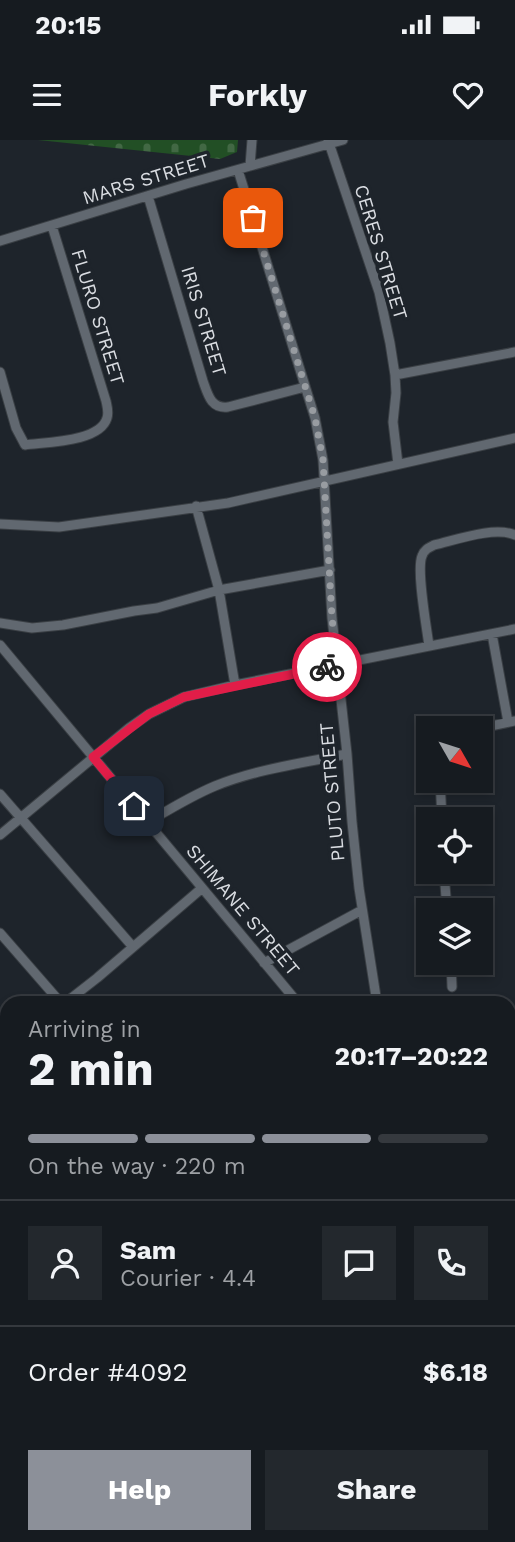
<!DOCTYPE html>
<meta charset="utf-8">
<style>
:root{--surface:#161b20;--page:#23282d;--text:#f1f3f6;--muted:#9ea1a5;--line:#35393e;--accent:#8c9099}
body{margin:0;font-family:"Work Sans",sans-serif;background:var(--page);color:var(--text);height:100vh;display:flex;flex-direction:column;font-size:26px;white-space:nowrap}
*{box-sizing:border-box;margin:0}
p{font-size:23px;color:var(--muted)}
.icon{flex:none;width:38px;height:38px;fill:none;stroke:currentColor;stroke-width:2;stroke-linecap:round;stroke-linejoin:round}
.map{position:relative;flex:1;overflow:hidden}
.panel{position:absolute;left:0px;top:856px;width:516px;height:548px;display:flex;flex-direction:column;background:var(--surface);border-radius:21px 21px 0 0;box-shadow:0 4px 10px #0003,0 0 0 2px var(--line)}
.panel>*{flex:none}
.needle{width:46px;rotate:129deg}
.controls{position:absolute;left:416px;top:576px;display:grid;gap:14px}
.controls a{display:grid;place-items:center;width:77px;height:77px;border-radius:0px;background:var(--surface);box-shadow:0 4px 10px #0003,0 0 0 2px var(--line);font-size:35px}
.pin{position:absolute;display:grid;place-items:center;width:60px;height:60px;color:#fff;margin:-30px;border-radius:14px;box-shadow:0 4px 10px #0006}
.courier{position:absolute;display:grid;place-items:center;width:70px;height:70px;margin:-35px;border:5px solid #e11d48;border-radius:50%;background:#fff;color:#222;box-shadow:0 2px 9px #0007}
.head em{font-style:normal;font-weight:700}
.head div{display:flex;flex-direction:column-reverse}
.head{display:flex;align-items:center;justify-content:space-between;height:119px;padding:0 28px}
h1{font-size:46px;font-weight:700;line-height:52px}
.bar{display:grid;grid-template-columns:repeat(4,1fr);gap:10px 7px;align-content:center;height:84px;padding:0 28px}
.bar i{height:9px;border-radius:5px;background:var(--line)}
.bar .current{background:var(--accent)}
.bar p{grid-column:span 4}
.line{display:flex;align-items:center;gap:18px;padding:0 28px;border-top:2px solid var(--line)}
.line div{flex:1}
.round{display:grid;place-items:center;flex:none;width:74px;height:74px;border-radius:0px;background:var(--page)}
.cta{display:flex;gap:14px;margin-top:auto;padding:14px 28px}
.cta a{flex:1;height:80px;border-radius:0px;background:var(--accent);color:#fff;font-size:28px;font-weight:700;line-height:80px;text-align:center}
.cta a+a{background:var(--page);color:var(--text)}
.status{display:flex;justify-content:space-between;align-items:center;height:49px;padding:0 35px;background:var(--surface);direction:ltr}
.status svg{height:19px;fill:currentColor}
header{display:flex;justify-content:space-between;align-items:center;height:91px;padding:0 28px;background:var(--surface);font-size:32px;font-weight:700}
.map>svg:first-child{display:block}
</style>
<div class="status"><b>20:15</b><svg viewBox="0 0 49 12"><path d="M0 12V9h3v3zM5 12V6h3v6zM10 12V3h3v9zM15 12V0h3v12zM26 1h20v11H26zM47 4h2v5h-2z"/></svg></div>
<header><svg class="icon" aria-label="menu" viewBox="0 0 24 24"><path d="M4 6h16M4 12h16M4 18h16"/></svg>Forkly<svg class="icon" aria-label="heart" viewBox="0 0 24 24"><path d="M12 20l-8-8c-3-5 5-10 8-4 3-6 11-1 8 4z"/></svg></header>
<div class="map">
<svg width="515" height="1402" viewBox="0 0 515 1402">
<defs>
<pattern id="industrial-grid" width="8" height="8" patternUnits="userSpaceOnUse" patternTransform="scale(1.75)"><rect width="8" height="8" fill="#382520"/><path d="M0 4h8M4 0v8" fill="none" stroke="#544440"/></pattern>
<pattern id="cemetery-stones" width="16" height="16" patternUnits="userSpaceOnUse" patternTransform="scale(1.75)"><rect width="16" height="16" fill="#224f25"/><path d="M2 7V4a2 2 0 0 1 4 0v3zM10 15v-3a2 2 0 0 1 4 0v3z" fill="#426844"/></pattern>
</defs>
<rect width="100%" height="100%" fill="#1e242b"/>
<path fill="url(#industrial-grid)" d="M 7,1027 L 7,1396 L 371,1396 L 372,1402 L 0,1402 L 0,1029 Z"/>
<path fill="url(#cemetery-stones)" d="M 38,0 L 238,0 L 237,12 L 220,19 Z"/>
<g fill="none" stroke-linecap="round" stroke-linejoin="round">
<g stroke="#3a3f44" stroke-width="11">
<path id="minor" d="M 328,0 L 379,152 L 390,203 L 395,235 L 515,212
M 250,26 L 252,0
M 238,30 L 315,278 L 323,320 L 332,478 L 347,614 L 352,682 L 359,748 L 377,863
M 148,56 L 203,241 C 208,255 211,269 228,267 L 305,247
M 0,101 L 186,44 L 343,0
M 0,232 L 16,288 L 25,305 C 47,302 100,302 107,278 C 109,272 107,266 106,261 L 52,86
M 395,235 L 396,253 L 393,282 L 398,324
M 196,366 L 219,450 L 235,545
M 0,384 L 59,387 L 228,363 L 515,298
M 0,483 L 32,488 L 63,485 L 134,471 L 157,468 L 219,450 L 330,430
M 492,494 L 508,582
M 0,505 L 298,863
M 429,506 C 427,489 416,430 422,416 C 424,410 428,408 434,405 C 456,400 494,386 515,395
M 481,588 L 515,581
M 440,640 L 442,679
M 0,654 L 133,807
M 148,682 C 170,669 191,656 215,646 C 257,629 303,623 347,614
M 0,695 L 129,588 L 149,574 L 184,557 L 235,545 L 515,489
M 444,732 L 447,770
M 0,793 L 61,863
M 451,822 L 452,847
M 264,823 L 362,770
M 65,863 L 97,838 L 201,749
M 0,905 L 7,901
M 509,905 L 515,903
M 509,945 L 515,976
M 0,1013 L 7,1011
M 509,1074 L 515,1073
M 509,1324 L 515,1324
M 439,1396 L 440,1402"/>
</g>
<use href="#minor" stroke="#616870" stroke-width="9"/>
<path stroke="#b5b9be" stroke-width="2.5" d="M 0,1315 L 7,1314"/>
</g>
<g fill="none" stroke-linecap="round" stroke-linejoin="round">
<path stroke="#989ca1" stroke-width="7" stroke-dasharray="0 12.6" d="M 253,78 L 315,278 L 323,320 L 332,478 L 337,525 L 327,527"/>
<path stroke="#e11d48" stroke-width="9" d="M 134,666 L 93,617 L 149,574 L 184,557 L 327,527"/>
</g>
<g text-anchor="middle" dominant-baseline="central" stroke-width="7" stroke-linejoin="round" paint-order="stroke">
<g font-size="19" fill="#d9dce1" stroke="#1e242b">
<text transform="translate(146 39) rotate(-17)">MARS STREET</text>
<text transform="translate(381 112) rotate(73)">CERES STREET</text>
<text transform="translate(98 177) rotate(73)">FLURO STREET</text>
<text transform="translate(204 181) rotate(73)">IRIS STREET</text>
<text transform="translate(332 652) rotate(-95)">PLUTO STREET</text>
<text transform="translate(243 770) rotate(50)">SHIMANE STREET</text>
</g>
</g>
</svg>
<div class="controls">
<a><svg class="needle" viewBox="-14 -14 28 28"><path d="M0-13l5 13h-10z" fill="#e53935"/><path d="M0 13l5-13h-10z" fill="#9ea1a5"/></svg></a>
<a><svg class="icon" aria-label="locate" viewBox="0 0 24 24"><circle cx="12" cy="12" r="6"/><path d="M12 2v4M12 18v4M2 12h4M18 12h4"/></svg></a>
<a><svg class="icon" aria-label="layers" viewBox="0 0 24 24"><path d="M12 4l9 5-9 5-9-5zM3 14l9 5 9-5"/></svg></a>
</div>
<div class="pin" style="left:253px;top:78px;background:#ea580c"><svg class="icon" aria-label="bag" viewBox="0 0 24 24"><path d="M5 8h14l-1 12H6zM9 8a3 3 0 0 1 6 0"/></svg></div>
<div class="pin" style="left:134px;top:666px;background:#1f2937"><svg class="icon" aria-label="home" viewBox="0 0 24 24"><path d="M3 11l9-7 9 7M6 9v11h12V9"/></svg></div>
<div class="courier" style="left:327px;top:527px"><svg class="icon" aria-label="bike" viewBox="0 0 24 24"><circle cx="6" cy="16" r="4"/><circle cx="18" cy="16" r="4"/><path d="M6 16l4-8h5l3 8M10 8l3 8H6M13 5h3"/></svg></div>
<section class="panel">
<div class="head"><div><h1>2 min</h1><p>Arriving in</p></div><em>20:17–20:22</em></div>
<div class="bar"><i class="current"></i><i class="current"></i><i class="current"></i><i></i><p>On the way · 220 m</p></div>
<div class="line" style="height:126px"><a class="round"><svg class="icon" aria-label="person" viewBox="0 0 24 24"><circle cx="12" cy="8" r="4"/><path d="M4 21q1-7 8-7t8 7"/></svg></a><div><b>Sam</b><p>Courier · 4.4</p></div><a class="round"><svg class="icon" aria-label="chat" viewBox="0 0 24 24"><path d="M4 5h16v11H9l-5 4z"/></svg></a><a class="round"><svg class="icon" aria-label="phone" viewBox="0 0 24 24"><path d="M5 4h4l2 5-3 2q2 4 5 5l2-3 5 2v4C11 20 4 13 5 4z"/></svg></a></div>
<div class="line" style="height:91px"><div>Order #4092</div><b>$6.18</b></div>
<div class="cta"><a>Help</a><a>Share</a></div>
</section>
</div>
